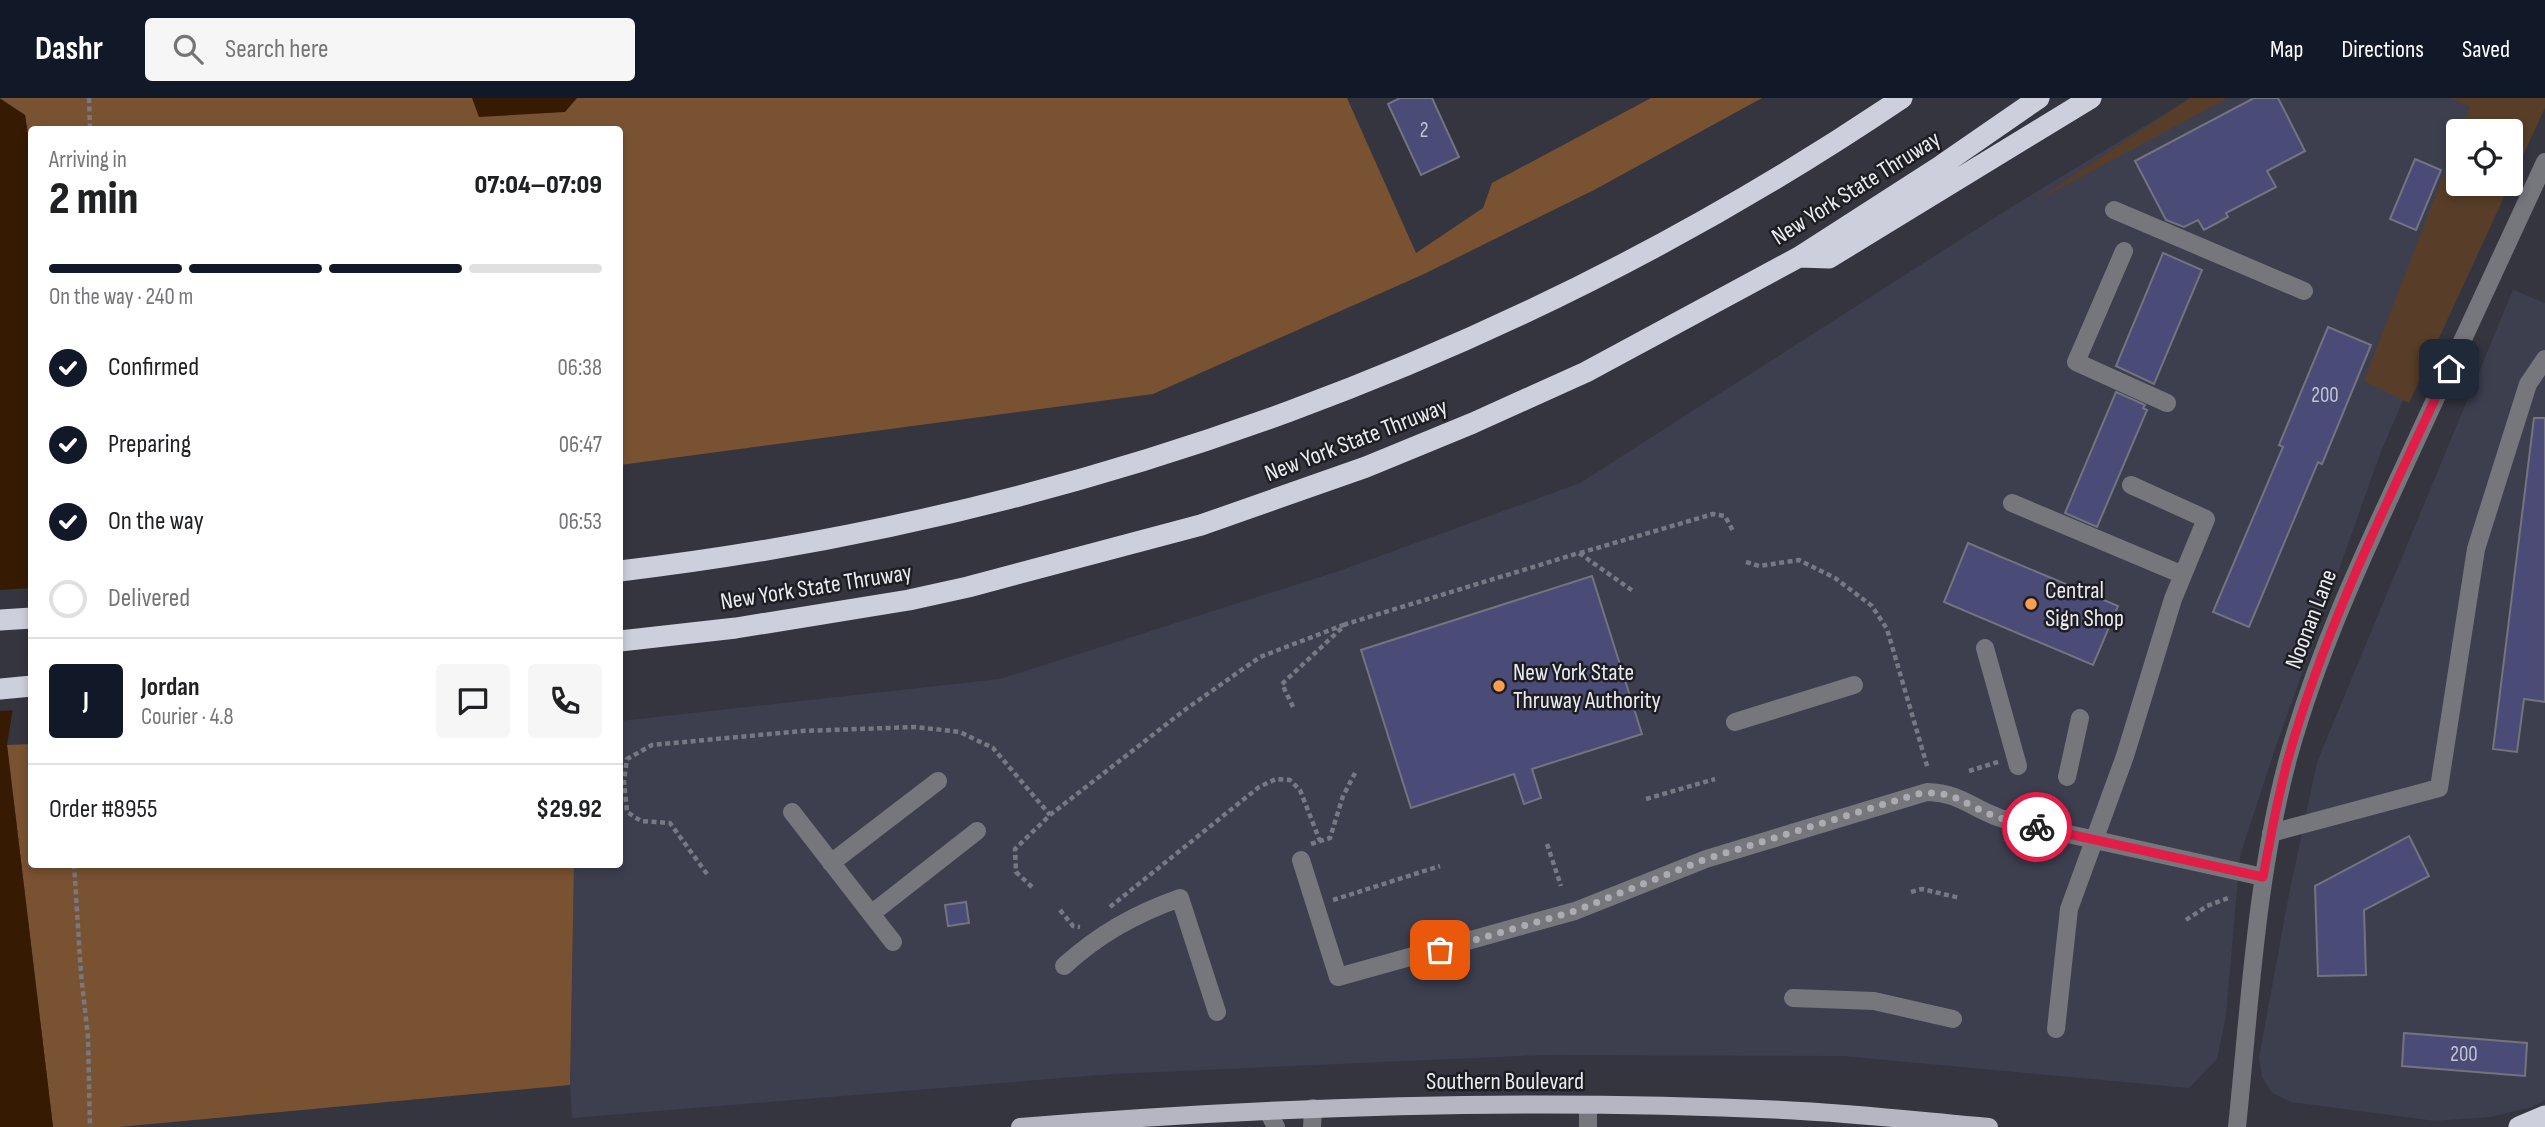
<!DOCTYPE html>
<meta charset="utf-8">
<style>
:root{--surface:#fff;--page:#f6f6f6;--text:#202124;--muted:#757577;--line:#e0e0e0;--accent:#111827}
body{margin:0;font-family:"Sofia Sans Condensed",sans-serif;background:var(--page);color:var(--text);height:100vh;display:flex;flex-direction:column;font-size:26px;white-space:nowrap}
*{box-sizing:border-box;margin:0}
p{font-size:23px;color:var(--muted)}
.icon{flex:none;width:38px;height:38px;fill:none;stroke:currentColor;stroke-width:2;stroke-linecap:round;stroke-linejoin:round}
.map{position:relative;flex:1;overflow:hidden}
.details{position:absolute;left:28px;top:28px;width:595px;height:742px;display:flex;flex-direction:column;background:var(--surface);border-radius:7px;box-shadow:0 4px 10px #0003}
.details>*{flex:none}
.fabs{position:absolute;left:2446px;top:21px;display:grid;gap:14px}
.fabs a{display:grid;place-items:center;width:77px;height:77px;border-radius:7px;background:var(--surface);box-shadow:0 4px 10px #0003;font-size:35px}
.pin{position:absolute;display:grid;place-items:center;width:60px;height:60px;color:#fff;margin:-30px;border-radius:14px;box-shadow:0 4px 10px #0006}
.courier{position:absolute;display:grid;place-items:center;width:70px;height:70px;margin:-35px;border:5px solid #e11d48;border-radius:50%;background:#fff;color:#222;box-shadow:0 2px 9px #0007}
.head em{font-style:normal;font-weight:800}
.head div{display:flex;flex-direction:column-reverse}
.head{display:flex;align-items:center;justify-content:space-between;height:119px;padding:0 21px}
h1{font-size:46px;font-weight:800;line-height:52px}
.bar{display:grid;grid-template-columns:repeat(4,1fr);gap:10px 7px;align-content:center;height:84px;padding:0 21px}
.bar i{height:9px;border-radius:5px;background:var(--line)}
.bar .current{background:var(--accent)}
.bar p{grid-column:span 4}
.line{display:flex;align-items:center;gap:18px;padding:0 21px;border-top:2px solid var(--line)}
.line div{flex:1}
.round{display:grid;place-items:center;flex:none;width:74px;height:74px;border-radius:7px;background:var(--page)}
ol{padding:0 21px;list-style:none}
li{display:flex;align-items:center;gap:21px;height:77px}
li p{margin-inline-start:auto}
li .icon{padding:7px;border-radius:50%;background:var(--accent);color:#fff;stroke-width:4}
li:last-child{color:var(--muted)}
li i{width:38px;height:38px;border:4px solid var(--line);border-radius:50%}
header{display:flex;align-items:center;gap:42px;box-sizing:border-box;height:98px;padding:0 35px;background:var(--accent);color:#fff}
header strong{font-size:33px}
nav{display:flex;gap:38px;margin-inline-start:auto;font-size:24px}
.search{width:490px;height:63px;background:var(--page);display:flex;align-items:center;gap:18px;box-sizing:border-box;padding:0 24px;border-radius:7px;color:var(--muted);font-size:26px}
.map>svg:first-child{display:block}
</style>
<header>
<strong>Dashr</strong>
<div class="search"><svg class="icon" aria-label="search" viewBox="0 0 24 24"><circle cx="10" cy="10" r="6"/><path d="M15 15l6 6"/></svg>Search here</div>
<nav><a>Map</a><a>Directions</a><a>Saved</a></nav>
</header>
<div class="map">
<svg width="2545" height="1029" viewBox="0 0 2545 1029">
<rect width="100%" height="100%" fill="#353540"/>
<path fill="#3d3f4f" d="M 2191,0 L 2531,0 L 2511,33 L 2459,33 L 2459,86 L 2495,86 L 2380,356 L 2275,651 L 2240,758 L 2226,917 L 2217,961 L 2189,990 L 1843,958 L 1543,957 L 1112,976 L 572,1020 L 570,987 L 574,767 L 620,766 L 620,623 L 1000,581 L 1339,473 L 1580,385 L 2005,113 Z
M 2513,192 L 2545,205 L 2545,1002 L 2533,1009 L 2490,1019 L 2435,1023 L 2291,1004 L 2272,995 L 2262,979 L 2259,960 L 2289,796 L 2317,664 Z"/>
<path fill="#583e28" d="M 2190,0 L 2228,0 L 2034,104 Z
M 2450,0 L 2545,0 L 2545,10 L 2511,83 L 2511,33 L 2460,33 L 2470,8 Z
M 2459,37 L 2459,86 L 2510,86 L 2409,305 L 2364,283 Z"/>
<path fill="#795232" d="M 0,0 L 1347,0 L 1416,155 L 1483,110 L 1492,85 L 1651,0 L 1762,0 L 1594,92 L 1424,176 L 1153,296 L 620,367 L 620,32 L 32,32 L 31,56 L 25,17 Z
M 31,646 L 32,766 L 574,767 L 570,987 L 119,1029 L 53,1029 L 7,647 Z"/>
<path fill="#361b02" d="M 472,0 L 577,0 L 565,14 L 479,19 Z
M 0,1 L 25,17 L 31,56 L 31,498 L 7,647 L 53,1029 L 0,1029 Z"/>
<path fill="#353540" d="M 31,490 L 32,519 L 16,612 L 0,613 L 0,492 Z"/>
<path fill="#4a4b76" stroke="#737480" stroke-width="2" d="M 1400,0 L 1432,0 L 1459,59 L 1421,77 L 1388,6 Z
M 2254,0 L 2278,0 L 2305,53 L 2267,73 L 2276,89 L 2226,115 L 2228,119 L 2204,132 L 2198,122 L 2184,129 L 2166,122 L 2135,63 Z
M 2415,61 L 2441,72 L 2416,132 L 2390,121 Z
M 2163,155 L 2202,172 L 2154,286 L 2116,268 Z
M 2328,229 L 2371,247 L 2322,366 L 2318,364 L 2249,529 L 2213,514 L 2283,349 L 2279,347 Z
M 2116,294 L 2145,307 L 2143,310 L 2147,312 L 2097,429 L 2065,415 Z
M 2534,320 L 2545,320 L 2545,604 L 2524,601 L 2517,654 L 2493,651 Z
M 1968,445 L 2118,508 L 2093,567 L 1944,504 Z
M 1592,478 L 1642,636 L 1532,671 L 1541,700 L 1524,706 L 1514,676 L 1411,710 L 1361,552 Z
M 2409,738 L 2429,778 L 2364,812 L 2366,877 L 2318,878 L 2315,788 Z
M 966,804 L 969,825 L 948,828 L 945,807 Z
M 2404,935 L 2527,945 L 2525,978 L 2402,968 Z"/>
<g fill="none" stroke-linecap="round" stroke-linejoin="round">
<path stroke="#777881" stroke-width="4.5" stroke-dasharray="5 3.5" stroke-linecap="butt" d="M 89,0 L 90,32
M 1580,455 L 1713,416 L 1725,418 L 1733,433
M 1746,464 L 1759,468 L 1799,462 L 1835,480 L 1872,508 L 1887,531 L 1928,671
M 1293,609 L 1282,586 L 1346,526 L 1579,455 L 1633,493
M 1969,673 L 1998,664
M 1646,701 L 1715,681
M 1311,746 L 1330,740 L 1343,698 L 1355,675
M 1547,746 L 1561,788
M 74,766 L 81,876 L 88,939 L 90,1029
M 707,776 L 670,725 L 641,723 L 627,714 L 624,683 L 627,661 L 652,647 L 802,633 L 916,629 L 960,634 L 993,650 L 1050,717
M 1032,789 L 1016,774 L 1015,751 L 1050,717 L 1186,611 L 1260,559 L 1346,526
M 1911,794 L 1922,791 L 1960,800
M 1333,802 L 1440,768
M 1110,809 L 1259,689 L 1276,681 L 1290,682 L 1300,692 L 1320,743
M 1060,812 L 1073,828 L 1080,829
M 2186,822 L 2207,808 L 2228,800"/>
<path stroke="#76777c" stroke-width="18" d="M 2114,112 L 2304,193
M 2124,153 L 2076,264 L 2167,305
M 2012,405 L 2183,477
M 1985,550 L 2018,668
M 1735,624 L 1854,587
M 2067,679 L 2080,620
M 792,714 L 893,844
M 2271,735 L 2439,690 L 2476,451 L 2528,286 L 2545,261
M 1301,762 L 1338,879 L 1575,813 L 1706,761 L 1927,694 C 1959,695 1969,708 1995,718 C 2004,722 2014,724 2023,726 L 2263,779
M 831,765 L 938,683
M 871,816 L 977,733
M 1064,868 C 1099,836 1135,816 1180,800 L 1217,914
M 1793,900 L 1874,903 L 1953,921
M 2056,931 L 2069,811 L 2125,658 L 2173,501 L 2206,421 L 2131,387
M 1268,1013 L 1276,1029
M 1312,1029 L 1313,1010
M 1588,1029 L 1588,1007
M 2237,1029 C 2250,905 2256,778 2289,657 C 2318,553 2364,455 2409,358 C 2455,260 2500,162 2545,64"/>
<path stroke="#b5b6c2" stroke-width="18" d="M 1020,1029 C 1274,1008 1528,1000 1783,1012 C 1852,1015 1921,1023 1989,1029"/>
<path stroke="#cecfdd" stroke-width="21" d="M 1799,159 L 1829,160 L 2091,0
M 620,473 C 1078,419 1519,259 1902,0
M 0,522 L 32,520
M 620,543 L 736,530 L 909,502 L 968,489 L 1201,427 L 1366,369 L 1473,325 L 1586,274 L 1799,159 L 1942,67 L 2039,0
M 0,591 L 32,588
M 2519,1029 L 2545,1018"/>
</g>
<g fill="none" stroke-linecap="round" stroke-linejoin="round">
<path stroke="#ababb4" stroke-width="7" stroke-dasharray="0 12.6" d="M 1440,852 L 1575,813 L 1706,761 L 1917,696 C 1953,691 1963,706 1994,718 C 2008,723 2023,726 2037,729"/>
<path stroke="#e11d48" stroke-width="9" d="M 2037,729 L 2263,779 C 2271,737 2278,695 2290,654 C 2328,521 2391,397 2449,271"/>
</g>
<g fill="#fa9f4e" stroke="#1d1d22" stroke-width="2.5">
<circle cx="2031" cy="506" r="7"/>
<circle cx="1499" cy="588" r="7"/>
</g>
<g text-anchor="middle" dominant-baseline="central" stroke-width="5" stroke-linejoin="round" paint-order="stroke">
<g font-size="21" fill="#c2c3d3">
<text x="1424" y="32">2</text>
<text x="2325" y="297">200</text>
<text x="2464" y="956">200</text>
</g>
<g font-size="24" fill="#eaebf2" stroke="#1d1d22">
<text transform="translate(1856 90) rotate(-32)">New York State Thruway</text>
<text transform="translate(1356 342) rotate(-21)">New York State Thruway</text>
<text transform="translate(816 489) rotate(-9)">New York State Thruway</text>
<text transform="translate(2311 521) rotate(-69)">Noonan Lane</text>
<text x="1505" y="983">Southern Boulevard</text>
</g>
<g font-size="24" fill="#eaebf2" stroke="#1d1d22" text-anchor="start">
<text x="2045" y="492">Central<tspan x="2045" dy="28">Sign Shop</tspan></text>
<text x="1513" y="574">New York State<tspan x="1513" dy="28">Thruway Authority</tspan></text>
</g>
</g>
</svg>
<div class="fabs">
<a><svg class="icon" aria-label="locate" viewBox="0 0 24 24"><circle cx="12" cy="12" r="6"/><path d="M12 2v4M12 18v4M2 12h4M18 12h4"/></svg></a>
</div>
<div class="pin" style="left:1440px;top:852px;background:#ea580c"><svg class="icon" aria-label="bag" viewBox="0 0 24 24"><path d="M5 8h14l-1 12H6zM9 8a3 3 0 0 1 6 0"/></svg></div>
<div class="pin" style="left:2449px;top:271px;background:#1f2937"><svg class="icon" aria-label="home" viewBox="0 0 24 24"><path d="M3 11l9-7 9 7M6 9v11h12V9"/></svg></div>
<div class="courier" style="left:2037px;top:729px"><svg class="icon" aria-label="bike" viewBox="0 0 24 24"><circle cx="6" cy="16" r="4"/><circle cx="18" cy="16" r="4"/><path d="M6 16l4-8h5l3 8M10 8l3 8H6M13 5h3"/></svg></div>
<section class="details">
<div class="head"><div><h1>2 min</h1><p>Arriving in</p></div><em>07:04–07:09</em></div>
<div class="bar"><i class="current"></i><i class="current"></i><i class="current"></i><i></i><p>On the way · 240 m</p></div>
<ol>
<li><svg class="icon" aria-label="check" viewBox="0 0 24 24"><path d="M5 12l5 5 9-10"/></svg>Confirmed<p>06:38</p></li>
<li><svg class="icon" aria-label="check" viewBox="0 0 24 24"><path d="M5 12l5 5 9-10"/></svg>Preparing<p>06:47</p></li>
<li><svg class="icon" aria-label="check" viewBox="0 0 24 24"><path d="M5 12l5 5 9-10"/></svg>On the way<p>06:53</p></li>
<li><i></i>Delivered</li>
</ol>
<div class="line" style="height:126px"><b class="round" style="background:var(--accent);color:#fff">J</b><div><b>Jordan</b><p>Courier · 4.8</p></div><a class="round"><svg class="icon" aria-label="chat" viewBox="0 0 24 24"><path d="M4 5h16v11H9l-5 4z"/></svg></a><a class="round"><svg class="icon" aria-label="phone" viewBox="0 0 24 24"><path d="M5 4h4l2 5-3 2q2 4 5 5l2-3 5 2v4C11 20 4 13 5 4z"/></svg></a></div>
<div class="line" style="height:91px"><div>Order #8955</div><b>$29.92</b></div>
</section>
</div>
